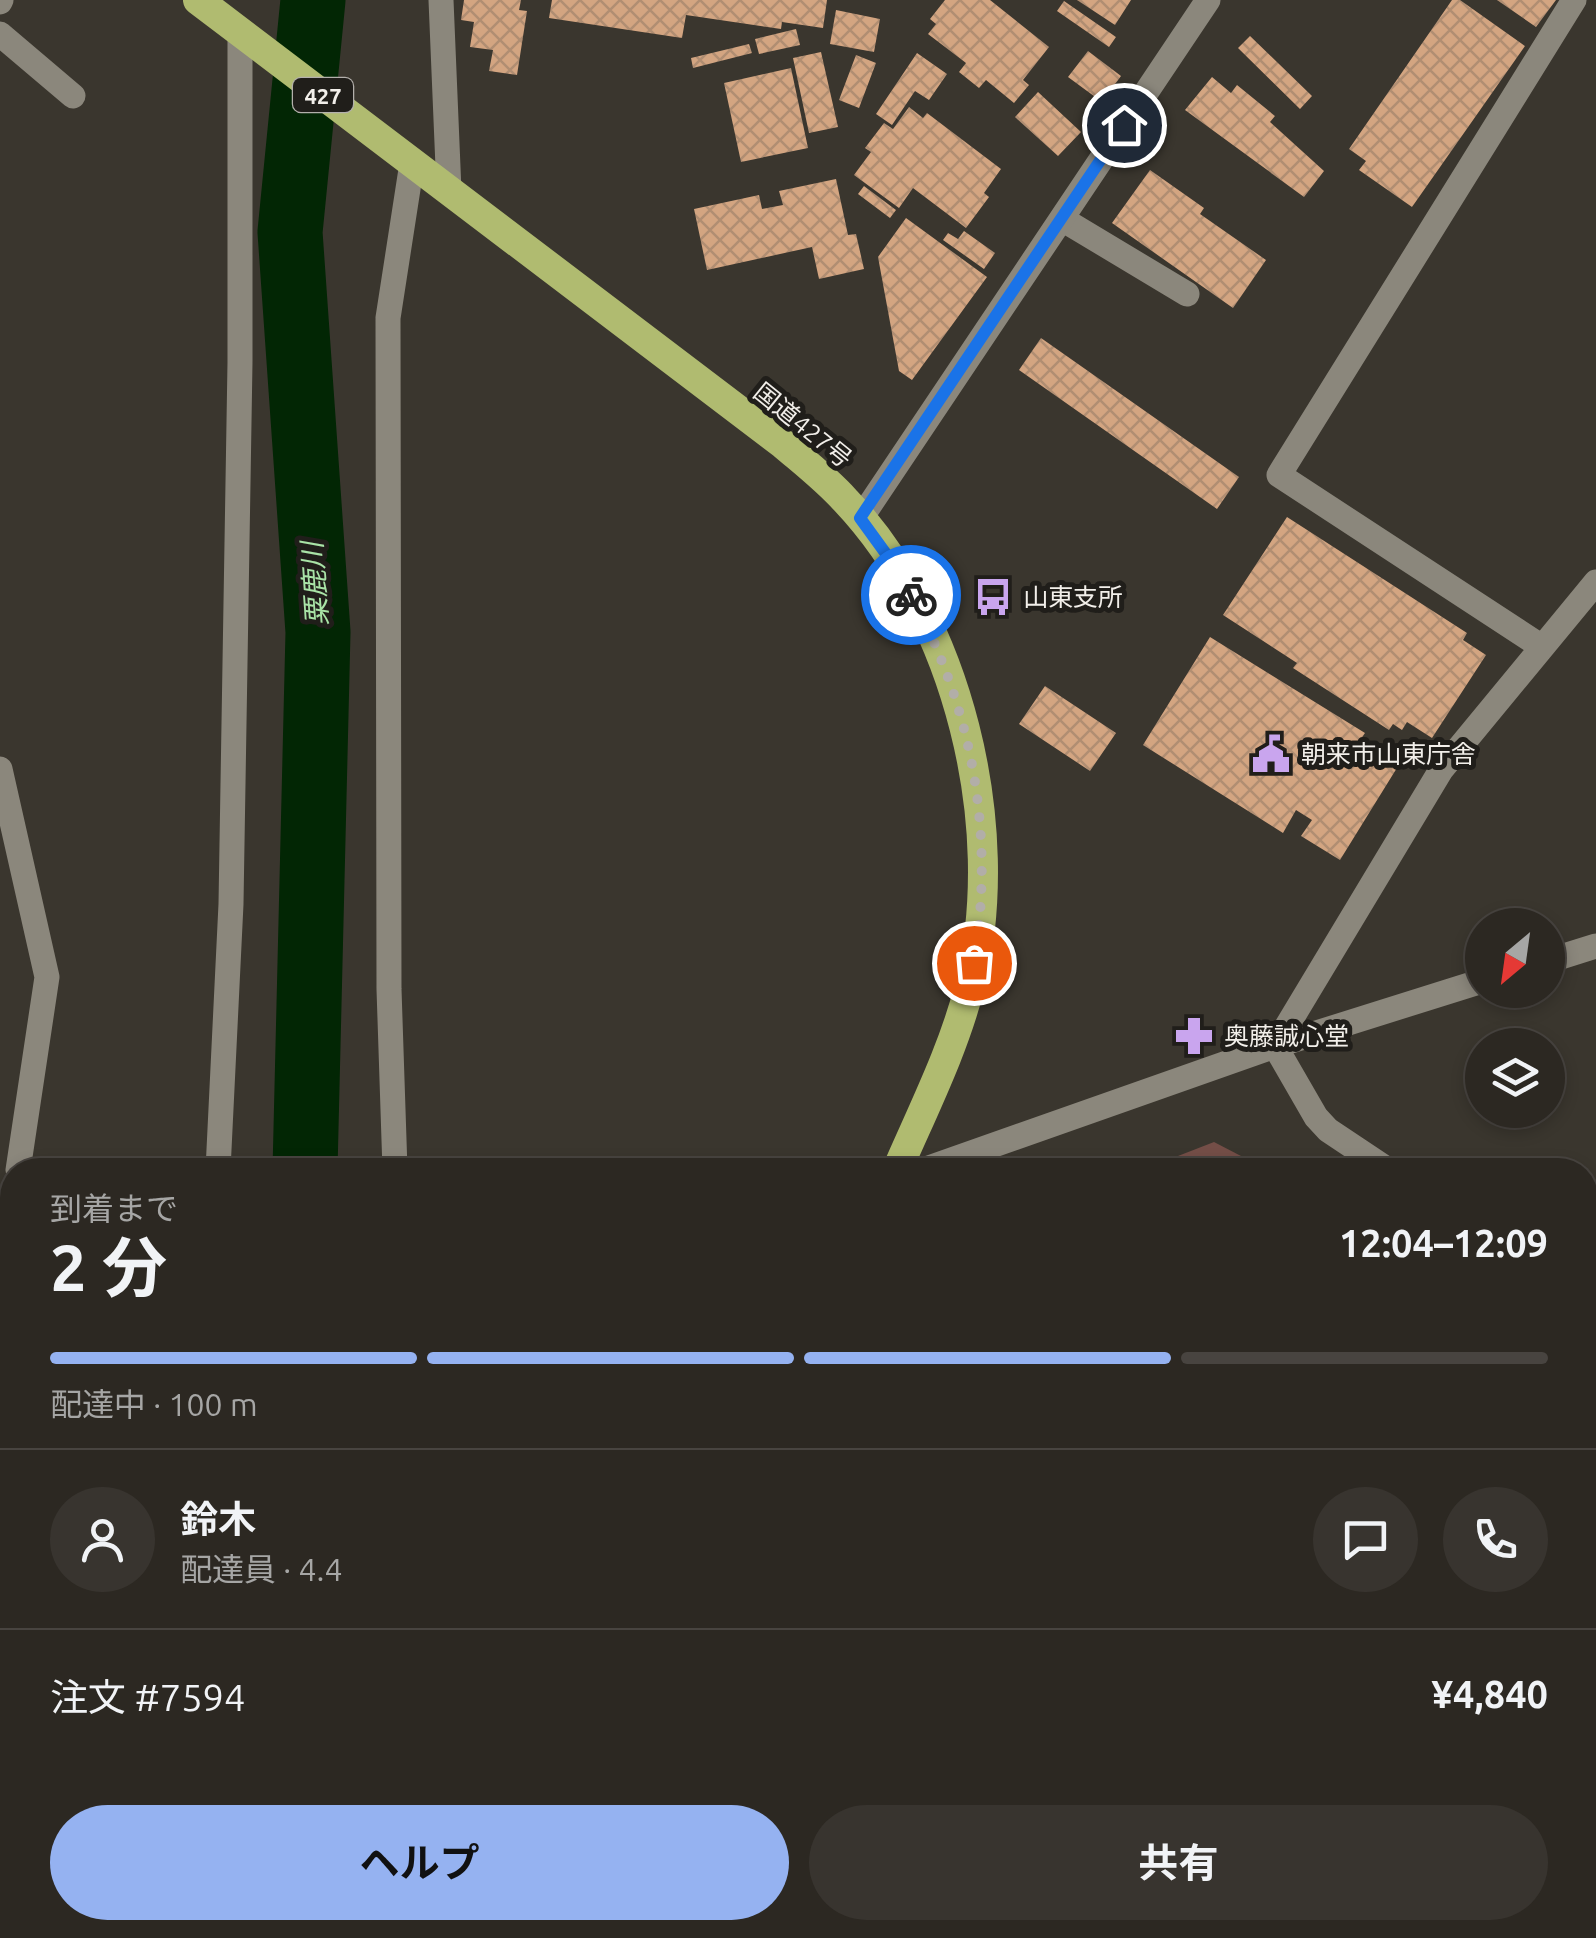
<!DOCTYPE html>
<html lang="ja">
<meta charset="utf-8">
<style>
:root{--surface:#2c2822;--page:#38342f;--text:#f1f3f6;--muted:#a6a6a5;--line:#484440;--accent:#95b2f1}
body{margin:0;font-family:Ubuntu,"Noto Sans JP",sans-serif;background:var(--page);color:var(--text);height:100vh;display:flex;flex-direction:column;font-size:38px;white-space:nowrap}
*{box-sizing:border-box;margin:0}
p{font-size:32px;color:var(--muted)}
.icon{flex:none;width:55px;height:55px;fill:none;stroke:currentColor;stroke-width:2;stroke-linecap:round;stroke-linejoin:round}
.map{position:relative;flex:1;overflow:hidden}
.details{position:absolute;left:0px;top:1158px;width:1598px;height:782px;display:flex;flex-direction:column;background:var(--surface);border-radius:40px 40px 0 0;box-shadow:0 5px 15px #0003,0 0 0 2px var(--line)}
.details>*{flex:none}
.needle{width:65px;rotate:209deg}
.tools{position:absolute;left:1465px;top:908px;display:grid;gap:20px}
.tools a{display:grid;place-items:center;width:100px;height:100px;border-radius:50%;background:var(--surface);box-shadow:0 5px 15px #0003,0 0 0 2px var(--line);font-size:50px}
.pin{position:absolute;display:grid;place-items:center;width:85px;height:85px;color:#fff;margin:-42px;border:5px solid #fff;border-radius:50%;box-shadow:0 2px 10px #0007}
.courier{position:absolute;display:grid;place-items:center;width:100px;height:100px;margin:-50px;border:8px solid #1a73e8;border-radius:50%;background:#fff;color:#222;box-shadow:0 2px 12px #0007}
.head em{font-style:normal;font-weight:700}
.head div{display:flex;flex-direction:column-reverse}
.head{display:flex;align-items:center;justify-content:space-between;height:170px;padding:0 50px}
h1{font-size:65px;font-weight:700;line-height:75px}
.bar{display:grid;grid-template-columns:repeat(4,1fr);gap:15px 10px;align-content:center;height:120px;padding:0 50px}
.bar i{height:12px;border-radius:8px;background:var(--line)}
.bar .on{background:var(--accent)}
.bar p{grid-column:span 4}
.line{display:flex;align-items:center;gap:25px;padding:0 50px;border-top:2px solid var(--line)}
.line div{flex:1}
.round{display:grid;place-items:center;flex:none;width:105px;height:105px;border-radius:52px;background:var(--page)}
.cta{display:flex;gap:20px;margin-top:auto;padding:20px 50px}
.cta a{flex:1;height:115px;border-radius:60px;background:var(--accent);color:#111;font-size:40px;font-weight:700;line-height:115px;text-align:center}
.cta a+a{background:var(--page);color:var(--text)}
.map>svg:first-child{display:block}
</style>
<div class="map">
<svg width="1596" height="1938" viewBox="0 0 1596 1938">
<defs>
<pattern id="building-cross-hatch" width="8" height="8" patternUnits="userSpaceOnUse" patternTransform="scale(2.5)"><rect width="8" height="8" fill="#d3a581"/><path d="M0 0l8 8M0 8l8-8" fill="none" stroke="#b08e72"/></pattern>
</defs>
<rect width="100%" height="100%" fill="#3a362e"/>
<path fill="#744e47" d="M 1214,1142 L 1268,1170 L 1142,1170 Z"/>
<path fill="#022604" d="M 1128,1928 L 1210,1928 L 1205,1938 L 1123,1938 Z"/>
<g fill="none" stroke-linecap="round" stroke-linejoin="round">
<path stroke="#022604" stroke-width="65" d="M 305,1170 L 318,632 L 290,232 L 313,0
M 220,1938 L 221,1928"/>
</g>
<path fill="url(#building-cross-hatch)" d="M 464,0 L 521,0 L 519,10 L 527,11 L 517,75 L 489,71 L 493,50 L 470,47 L 474,22 L 461,20 Z
M 552,0 L 827,0 L 823,28 L 782,22 L 781,29 L 686,15 L 682,38 L 549,18 Z
M 945,0 L 990,0 L 1049,47 L 1023,80 L 1029,85 L 1014,103 L 986,80 L 979,88 L 959,72 L 966,63 L 928,34 L 936,24 L 930,19 Z
M 1077,0 L 1131,0 L 1115,25 Z
M 1452,0 L 1460,0 L 1525,46 L 1412,207 L 1359,170 L 1366,161 L 1349,149 Z
M 1497,0 L 1556,0 L 1536,27 Z
M 1064,1 L 1116,37 L 1109,47 L 1057,11 Z
M 836,10 L 880,19 L 874,52 L 830,44 Z
M 796,29 L 800,45 L 759,54 L 755,39 Z
M 1250,36 L 1312,96 L 1300,109 L 1238,48 Z
M 749,44 L 752,53 L 693,68 L 691,58 Z
M 1088,51 L 1121,76 L 1102,102 L 1068,77 Z
M 821,52 L 838,127 L 809,133 L 793,58 Z
M 917,53 L 947,74 L 929,100 L 915,91 L 892,125 L 876,114 Z
M 856,55 L 876,63 L 859,108 L 839,100 Z
M 791,68 L 808,148 L 741,162 L 724,83 Z
M 1212,77 L 1231,93 L 1237,85 L 1275,116 L 1270,122 L 1324,171 L 1304,197 L 1185,110 Z
M 1038,92 L 1081,132 L 1058,156 L 1015,117 Z
M 909,107 L 923,118 L 927,113 L 1001,169 L 984,193 L 989,197 L 966,228 L 913,188 L 899,208 L 854,175 L 871,152 L 865,148 L 884,123 L 893,129 Z
M 1150,170 L 1204,208 L 1200,214 L 1266,260 L 1233,308 L 1112,223 Z
M 836,179 L 848,235 L 856,234 L 864,269 L 819,279 L 812,247 L 707,270 L 694,209 L 759,195 L 762,209 L 783,205 L 779,191 Z
M 864,186 L 896,210 L 890,218 L 858,194 Z
M 906,218 L 987,277 L 912,380 L 899,371 L 878,257 Z
M 964,231 L 995,253 L 984,269 L 943,240 L 948,233 L 958,239 Z
M 1041,338 L 1239,477 L 1217,509 L 1019,370 Z
M 1287,517 L 1467,633 L 1463,640 L 1486,655 L 1432,738 L 1407,722 L 1402,730 L 1393,724 L 1389,730 L 1293,668 L 1297,663 L 1223,615 Z
M 1210,637 L 1365,733 L 1361,739 L 1400,763 L 1340,860 L 1301,836 L 1312,820 L 1296,810 L 1283,833 L 1143,745 Z
M 1045,686 L 1116,733 L 1090,771 L 1019,724 Z
M 1596,1551 L 1596,1853 L 1588,1867 L 1585,1865 L 1585,1570 Z
M 1596,1879 L 1596,1938 L 1561,1938 L 1567,1928 L 1585,1928 L 1585,1898 Z
M 1375,1928 L 1473,1928 L 1491,1938 L 1369,1938 Z"/>
<g fill="none" stroke-linecap="round" stroke-linejoin="round">
<path stroke="#8b877c" stroke-width="25" d="M 441,0 L 449,191
M 0,2 L 1,0
M 0,34 L 73,96
M 1062,219 L 1187,294
M 1542,647 L 1279,475 L 1574,0
M 0,769 L 47,977 L 18,1170
M 1548,961 L 1596,946
M 1275,1046 L 1441,770 L 1596,582
M 1275,1046 L 1316,1117 L 1328,1130 L 1388,1170
M 218,1170 L 231,904 L 240,362 L 240,32
M 395,1170 L 389,989 L 388,318 L 412,163
M 923,1170 L 1275,1046 L 1482,981
M 1585,1284 L 1596,1291
M 0,1319 L 12,1209
M 1585,1374 L 1596,1352
M 0,1707 L 12,1711
M 437,1928 L 448,1938
M 316,1938 L 317,1928
M 1286,1938 L 1292,1928"/>
<path stroke="#8b877c" stroke-width="25" d="M 861,518 L 1208,0"/>
<path stroke="#b0bb70" stroke-width="30" d="M 198,0 L 783,444 C 804,462 826,479 845,500 C 958,619 1009,826 970,985 C 954,1049 923,1110 897,1170
M 618,1938 L 621,1928"/>
</g>
<g fill="none" stroke-linecap="round" stroke-linejoin="round">
<path stroke="#b2aea8" stroke-width="10" stroke-dasharray="0 18" d="M 911,595 C 973,710 995,834 974,963"/>
<path stroke="#1a73e8" stroke-width="12" d="M 911,595 L 897,569 L 860,518 L 1124,125"/>
</g>
<defs>
<g id="bus-bare" transform="scale(3)"><path d="M-5-6H5V4H4V6H2V4H-2V6H-4V4H-5ZM-3.5-4V0h7V-4ZM-3.5 1.2v1.5H-2V1.2ZM2 1.2v1.5H3.5V1.2Z" fill="#c9a5ee" stroke="#201e1a" stroke-width="2.5" paint-order="stroke"/></g>
<g id="civic-bare" transform="scale(3)"><path d="M-.6-6.5H3V-4.5H.6V-3L4-1V1h2V6H-6V1h2V-1L-.6-3ZM-1.2 2.5V6h2.4V2.5Z" fill="#c9a5ee" stroke="#201e1a" stroke-width="2.5" paint-order="stroke"/></g>
<g id="pharmacy-bare" transform="scale(3)"><path d="M-2-6h4v4h4v4h-4v4h-4v-4h-4v-4h4Z" fill="#c9a5ee" stroke="#201e1a" stroke-width="2.5" paint-order="stroke"/></g>
</defs>
<g fill-rule="evenodd">
<use href="#bus-bare" x="993" y="597"/>
<use href="#civic-bare" x="1271" y="754"/>
<use href="#pharmacy-bare" x="1194" y="1036"/>
</g>
<g text-anchor="middle" dominant-baseline="central" stroke-width="10" stroke-linejoin="round" paint-order="stroke">
<rect fill="#201e1a" stroke="#b3b0ac" stroke-width="2.5" x="293" y="78" width="60" height="34" rx="8"/>
<g font-size="22" font-weight="bold" fill="#f2efea">
<text x="323" y="95">427</text>
</g>
<g font-size="25" fill="#f2efea" stroke="#201e1a">
<text transform="translate(803 425) rotate(39)">国道427号</text>
</g>
<g font-size="25" fill="#f2efea" stroke="#201e1a" text-anchor="start">
<text x="1023" y="597">山東支所</text>
<text x="1301" y="754">朝来市山東庁舎</text>
<text x="1224" y="1036">奥藤誠心堂</text>
</g>
<g font-size="28" font-style="italic" fill="#a9e4a7" stroke="#201e1a">
<text transform="translate(314 584) rotate(-94)">粟鹿川</text>
</g>
</g>
</svg>
<div class="tools">
<a><svg class="needle" viewBox="-14 -14 28 28"><path d="M0-13l5 13h-10z" fill="#e53935"/><path d="M0 13l5-13h-10z" fill="#a6a6a5"/></svg></a>
<a><svg class="icon" aria-label="layers" viewBox="0 0 24 24"><path d="M12 4l9 5-9 5-9-5zM3 14l9 5 9-5"/></svg></a>
</div>
<div class="pin" style="left:974px;top:963px;background:#ea580c"><svg class="icon" aria-label="bag" viewBox="0 0 24 24"><path d="M5 8h14l-1 12H6zM9 8a3 3 0 0 1 6 0"/></svg></div>
<div class="pin" style="left:1124px;top:125px;background:#1f2937"><svg class="icon" aria-label="home" viewBox="0 0 24 24"><path d="M3 11l9-7 9 7M6 9v11h12V9"/></svg></div>
<div class="courier" style="left:911px;top:595px"><svg class="icon" aria-label="bike" viewBox="0 0 24 24"><circle cx="6" cy="16" r="4"/><circle cx="18" cy="16" r="4"/><path d="M6 16l4-8h5l3 8M10 8l3 8H6M13 5h3"/></svg></div>
<section class="details">
<div class="head"><div><h1>2 分</h1><p>到着まで</p></div><em>12:04–12:09</em></div>
<div class="bar"><i class="on"></i><i class="on"></i><i class="on"></i><i></i><p>配達中 · 100 m</p></div>
<div class="line" style="height:180px"><a class="round"><svg class="icon" aria-label="person" viewBox="0 0 24 24"><circle cx="12" cy="8" r="4"/><path d="M4 21q1-7 8-7t8 7"/></svg></a><div><b>鈴木</b><p>配達員 · 4.4</p></div><a class="round"><svg class="icon" aria-label="chat" viewBox="0 0 24 24"><path d="M4 5h16v11H9l-5 4z"/></svg></a><a class="round"><svg class="icon" aria-label="phone" viewBox="0 0 24 24"><path d="M5 4h4l2 5-3 2q2 4 5 5l2-3 5 2v4C11 20 4 13 5 4z"/></svg></a></div>
<div class="line" style="height:130px"><div>注文 #7594</div><b>¥4,840</b></div>
<div class="cta"><a>ヘルプ</a><a>共有</a></div>
</section>
</div>
